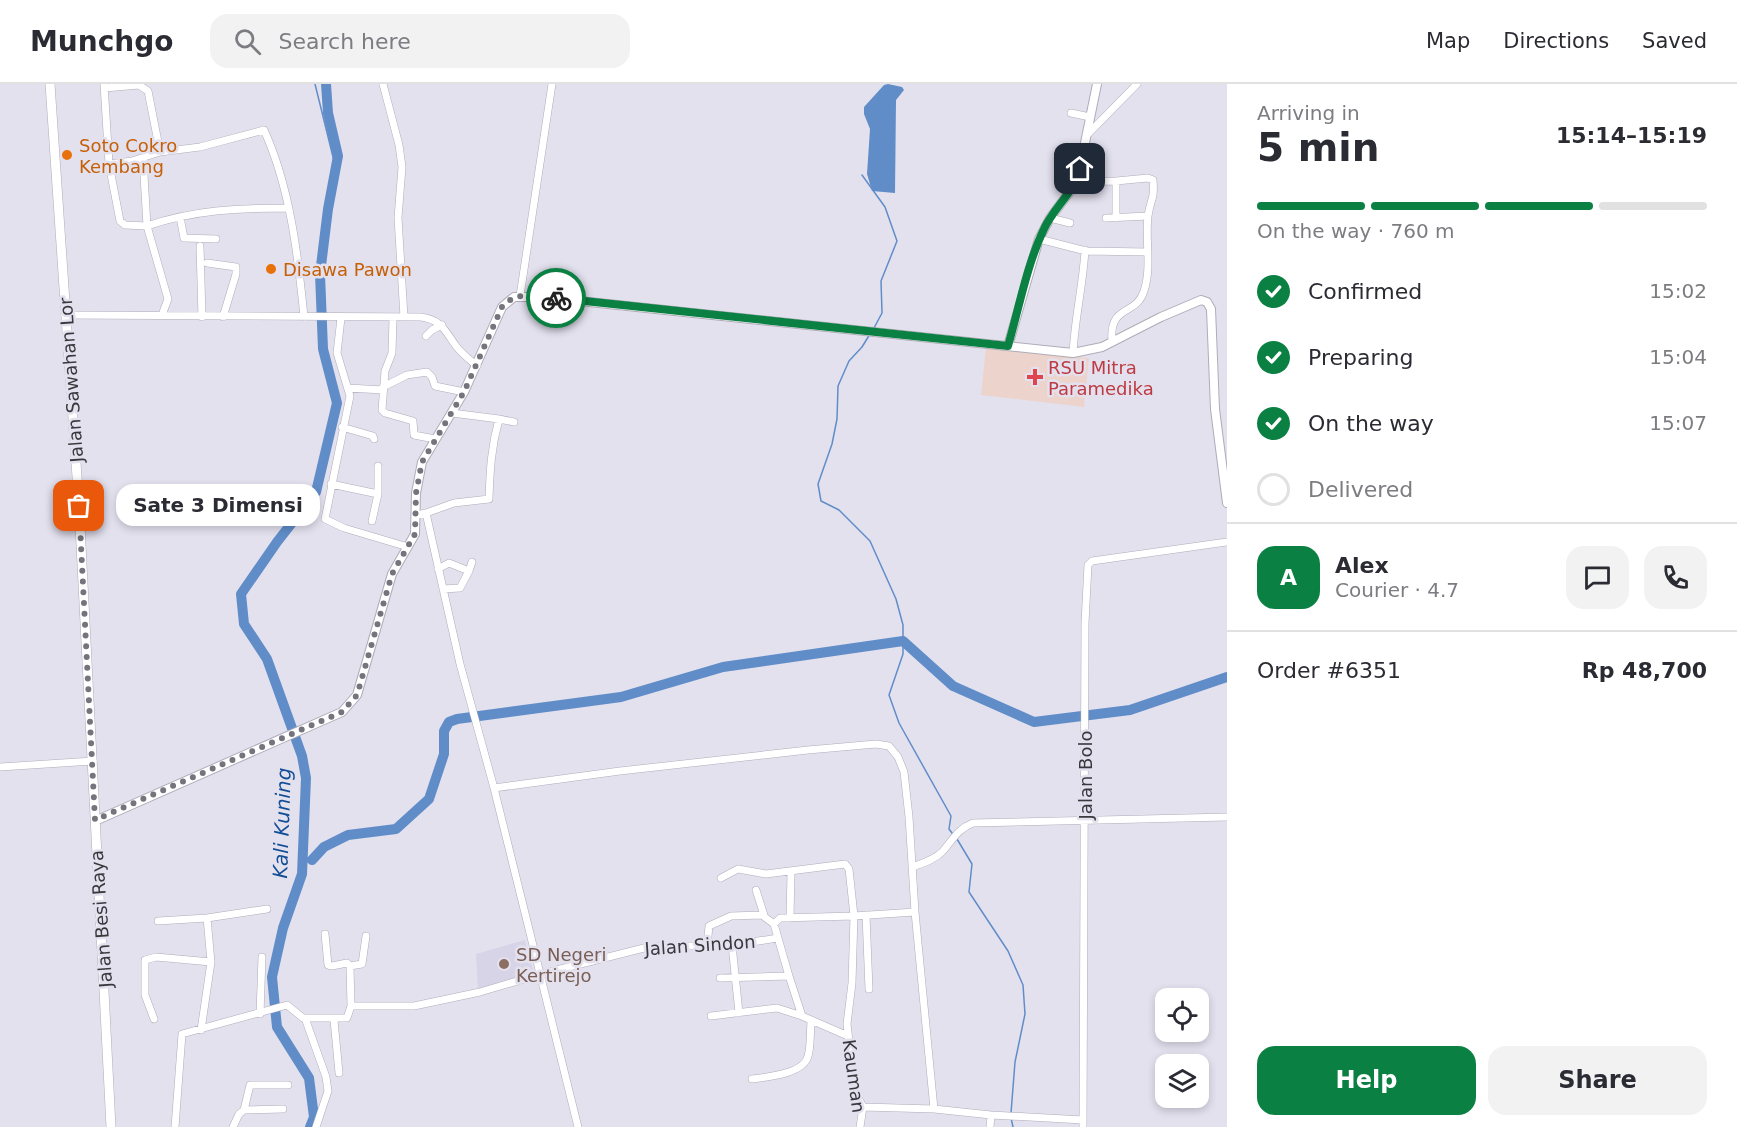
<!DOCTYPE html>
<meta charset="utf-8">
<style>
:root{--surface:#fff;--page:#f2f2f3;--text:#2b2b33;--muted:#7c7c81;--line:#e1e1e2;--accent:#0b8043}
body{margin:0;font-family:"DejaVu Sans",sans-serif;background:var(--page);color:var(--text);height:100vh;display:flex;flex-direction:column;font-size:22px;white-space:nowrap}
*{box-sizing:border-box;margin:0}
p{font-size:20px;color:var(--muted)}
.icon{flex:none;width:33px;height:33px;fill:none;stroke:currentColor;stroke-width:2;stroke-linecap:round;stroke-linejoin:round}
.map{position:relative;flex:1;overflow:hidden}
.side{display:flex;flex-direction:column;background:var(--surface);width:510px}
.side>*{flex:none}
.controls{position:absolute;left:1155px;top:904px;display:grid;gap:12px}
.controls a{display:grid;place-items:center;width:54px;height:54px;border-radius:12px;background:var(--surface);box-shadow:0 3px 9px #0003;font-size:30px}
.pin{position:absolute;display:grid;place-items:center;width:51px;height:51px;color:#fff;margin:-26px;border-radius:12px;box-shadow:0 3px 9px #0006}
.courier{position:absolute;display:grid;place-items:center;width:60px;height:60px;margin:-30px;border:4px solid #0b8043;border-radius:50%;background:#fff;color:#222;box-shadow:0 2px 8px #0007}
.bubble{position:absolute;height:42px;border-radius:18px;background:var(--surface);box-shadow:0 3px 9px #0003;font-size:20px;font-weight:600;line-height:42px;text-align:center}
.overview em{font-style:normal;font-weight:600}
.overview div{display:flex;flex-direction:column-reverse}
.overview{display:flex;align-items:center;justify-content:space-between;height:102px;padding:0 30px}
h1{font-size:39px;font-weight:600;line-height:45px}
.bar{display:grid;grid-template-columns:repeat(4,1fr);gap:9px 6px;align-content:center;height:72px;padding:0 30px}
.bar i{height:8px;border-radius:4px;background:var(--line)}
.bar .current{background:var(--accent)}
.bar p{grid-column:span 4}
.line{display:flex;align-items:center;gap:15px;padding:0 30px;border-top:2px solid var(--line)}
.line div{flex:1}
.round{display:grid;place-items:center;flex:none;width:63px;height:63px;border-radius:18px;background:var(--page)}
ol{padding:0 30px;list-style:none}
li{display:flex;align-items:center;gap:18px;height:66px}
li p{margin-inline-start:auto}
li .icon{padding:6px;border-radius:50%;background:var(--accent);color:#fff;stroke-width:4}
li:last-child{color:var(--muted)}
li i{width:33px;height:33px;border:3px solid var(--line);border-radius:50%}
.button{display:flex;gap:12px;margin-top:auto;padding:12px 30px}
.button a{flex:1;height:69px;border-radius:18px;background:var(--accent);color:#fff;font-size:24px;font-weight:600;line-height:69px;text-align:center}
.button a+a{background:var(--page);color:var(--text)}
header{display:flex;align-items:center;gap:36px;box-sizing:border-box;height:84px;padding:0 30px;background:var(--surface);border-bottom:2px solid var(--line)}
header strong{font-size:28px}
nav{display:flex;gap:33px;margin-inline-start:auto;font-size:21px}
.search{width:420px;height:54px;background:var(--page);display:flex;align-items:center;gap:15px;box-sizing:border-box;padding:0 21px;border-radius:18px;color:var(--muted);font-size:22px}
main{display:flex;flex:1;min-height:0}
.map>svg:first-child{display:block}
</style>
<header>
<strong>Munchgo</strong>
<div class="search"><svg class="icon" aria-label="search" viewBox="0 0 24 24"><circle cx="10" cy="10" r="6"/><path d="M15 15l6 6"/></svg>Search here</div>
<nav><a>Map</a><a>Directions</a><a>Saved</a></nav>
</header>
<main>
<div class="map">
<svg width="1227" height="1043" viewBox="0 0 1227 1043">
<rect width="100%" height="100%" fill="#e4e1ef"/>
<path fill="#d8d4e8" d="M 525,856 L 534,890 L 478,906 L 476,870 Z"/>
<path fill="#ecd3cc" d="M 986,263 L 1089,274 L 1084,323 L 981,311 Z"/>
<path fill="#608dc8" d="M 888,0 L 902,3 L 904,6 L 896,16 L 895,109 L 872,107 L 867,90 L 870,45 L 864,30 L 864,23 L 884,1 Z"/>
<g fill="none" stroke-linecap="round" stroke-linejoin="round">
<path stroke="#608dc8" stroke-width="1.5" d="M 315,0 L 334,77
M 862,91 L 885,123 L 897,157 L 881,197 L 882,229 L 874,244
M 870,250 L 862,263 L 849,277 L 838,302 L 837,335 L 832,360 L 818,400 L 821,417 L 839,426 L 870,457 L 896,515 L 903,541 L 903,570 L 889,611 L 899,639 L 951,732 L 949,745 L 952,749
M 957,755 L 972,780 L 969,808 L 1008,867 L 1023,901 L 1025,930 L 1015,978 L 1011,1029
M 1011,1034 L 1013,1043"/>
<path stroke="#608dc8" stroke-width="10" d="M 312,776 L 324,763 L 348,751 L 396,745 L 429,715 L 444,670 L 444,647 L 449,638 L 457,635 L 621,613 L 723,583 L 903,557 L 953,602 L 1034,638 L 1130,626 L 1227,593
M 310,1043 L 314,1033 L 309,994 L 277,943 L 272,893 L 283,844 L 302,790 L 306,694 L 302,672 L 267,575 L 244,540 L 241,510 L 277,458 L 316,408 L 337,319 L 323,265 L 320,190 L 328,125 L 338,72 L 328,29 L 326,0"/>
<g stroke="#afacb9" stroke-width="8">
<path id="minor" d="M 104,0 L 109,80 L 120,137 L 125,141 L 147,142 L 168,215 L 162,231
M 383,0 L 399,61 L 402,83 L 398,134 L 404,233
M 105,4 L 139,1 L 148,7 L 160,68
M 1071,29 L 1090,33
M 1088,50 L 1137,0
M 143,74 L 147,142 C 193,126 239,124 287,124
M 109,80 L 132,77 L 160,68 L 200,63 L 264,46 C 290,103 298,171 304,233
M 1116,97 L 1116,134
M 1077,98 L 1116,97 L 1148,94 L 1153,96 C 1155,116 1150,116 1148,132 C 1145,157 1152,183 1144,207 C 1136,233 1109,219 1112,258
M 180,133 L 184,154 L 216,155
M 1050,134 L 1070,139
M 1106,134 L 1148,132
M 1039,155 L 1086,167 L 1148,168
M 200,162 L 202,233
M 207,179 L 236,183 L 236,190 L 223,233
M 520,212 L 552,0
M 65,231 L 421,233 C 442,236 445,247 456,262 C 462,270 470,276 477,282
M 393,233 L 392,269 L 385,287 L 382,326 L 385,329 L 413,337 L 414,351 L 435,355
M 341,234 L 337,269 L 350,312 L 325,435 L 344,444 L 408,463
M 426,252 L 432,246 L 442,241
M 1073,269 C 1075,233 1083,201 1085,166
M 383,303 L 407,291 L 427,288 L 432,293 L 435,302 L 464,308
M 348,304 L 383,306
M 452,329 L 499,335
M 342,343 L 373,352 L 374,355
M 331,400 L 378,410 L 372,437
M 378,410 L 378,382
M 426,429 L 454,419 L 489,415 C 490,386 491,364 499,335 L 514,338
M 416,431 L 426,429 L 460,580 L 494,704 L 578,1043
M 438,485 L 449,479 L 469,487 L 472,478
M 443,505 L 460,504 L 469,487
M 0,683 L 93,677
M 494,704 L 620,687 L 808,666 L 876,660 L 889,662 L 898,673 L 904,688 L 909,733 L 915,828 L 934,1025
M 912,783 C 923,779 934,776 942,768 C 953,756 957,745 973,739 L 1227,733
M 721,794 L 738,785 L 766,790 L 845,780 L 849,785 L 854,832 L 915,828
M 756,806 L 764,831
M 866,831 L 869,905
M 790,834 L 791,788
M 158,837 L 207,834 L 267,825
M 325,850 L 328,881 L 332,882 L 347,879 L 350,882 L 362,880 L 366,852
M 778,854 L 789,892
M 732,861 L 739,929
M 707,862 L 709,842 L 731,832 L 762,831 L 774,840
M 720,894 L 789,892 L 802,932 L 848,952
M 351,922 L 414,922 L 480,908 L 541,890 L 648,863 L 732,861 L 778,854 L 774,840 L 780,834 L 854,832 L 852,899 L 847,940 L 855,1008 L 863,1023 L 860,1043
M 260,930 L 262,873
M 711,932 L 777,924 L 802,932
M 305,934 L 326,993 L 328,1007 L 316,1043
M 154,935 L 145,911 L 145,876 L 156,873 L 211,878
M 334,936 L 339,989
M 201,946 L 211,878 L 207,834
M 752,995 C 767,993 804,990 808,972 C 811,962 810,949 811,938
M 863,1023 L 934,1025 L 991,1031 L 1083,1036
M 244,1026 L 283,1025
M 175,1043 L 182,950 L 287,921 L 303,934 L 347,934 L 351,922 L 350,882
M 233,1043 L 239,1030 L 244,1026 L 250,1001 L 288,1001
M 990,1043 L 991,1031
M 1083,1043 L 1085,539 L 1088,481 L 1092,477 L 1227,458"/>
</g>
<g stroke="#afacb9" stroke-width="10">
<path id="tertiary" d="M 1008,262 L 1039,155 L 1050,134 L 1077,98 L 1097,0
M 95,737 L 342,628 L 357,611 L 392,490 L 415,450 L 416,409 L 422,378 L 464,308 L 502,223 L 514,213 L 542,213 L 1073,269 L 1102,263 L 1161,233 L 1201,216 L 1207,218 L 1211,225 L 1215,325 L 1227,419"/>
</g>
<g stroke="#afacb9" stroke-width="10">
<path id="secondary" d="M 50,0 L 79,422 L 111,1043"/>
</g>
<use href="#minor" stroke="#fff" stroke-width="7"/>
<use href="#tertiary" stroke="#fff" stroke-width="8"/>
<use href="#secondary" stroke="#fff" stroke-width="9"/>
</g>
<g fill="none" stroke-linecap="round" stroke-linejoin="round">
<path stroke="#75737b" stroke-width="6" stroke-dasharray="0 10.8" d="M 79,422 L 95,736 L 342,628 L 357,611 L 392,490 L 415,450 L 416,409 L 422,378 L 464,308 L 502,223 C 517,206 536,212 556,214"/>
<path stroke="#0b8043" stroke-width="8" d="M 556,214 L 1008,262 C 1019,224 1027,180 1044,145 C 1054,123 1074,109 1080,85"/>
</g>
<g fill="#e8710a" stroke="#e4e1ef" stroke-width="2">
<circle cx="67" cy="71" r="6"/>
<circle cx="271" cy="185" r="6"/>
</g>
<path fill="#e0444e" stroke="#e4e1ef" stroke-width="2" d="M1032 284h6v6h6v6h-6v6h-6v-6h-6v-6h6z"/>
<circle fill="#8d6e63" stroke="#e4e1ef" stroke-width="2" cx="504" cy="880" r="6"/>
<g text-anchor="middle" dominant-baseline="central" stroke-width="5" stroke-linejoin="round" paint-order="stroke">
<g font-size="18" fill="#c56008" stroke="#e4e1ef" text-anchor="start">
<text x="79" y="61">Soto Cokro<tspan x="79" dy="21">Kembang</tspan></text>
<text x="283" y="185">Disawa Pawon</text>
</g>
<g font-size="18" fill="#be3a42" stroke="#e4e1ef" text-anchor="start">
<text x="1048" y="283">RSU Mitra<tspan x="1048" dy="21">Paramedika</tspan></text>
</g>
<g font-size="18" fill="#39383d" stroke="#e4e1ef">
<text transform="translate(71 296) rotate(-94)">Jalan Sawahan Lor</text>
<text transform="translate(1085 691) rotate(-90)">Jalan Bolo</text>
<text transform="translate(101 835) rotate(-94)">Jalan Besi Raya</text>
<text transform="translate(700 861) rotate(-4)">Jalan Sindon</text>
<text transform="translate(854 992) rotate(82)">Kauman</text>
</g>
<g font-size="18" fill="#785e54" stroke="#e4e1ef" text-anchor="start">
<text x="516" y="870">SD Negeri<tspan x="516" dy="21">Kertirejo</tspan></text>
</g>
<g font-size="20" font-style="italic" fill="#114e96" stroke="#e4e1ef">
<text transform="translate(282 739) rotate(-88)">Kali Kuning</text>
</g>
</g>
</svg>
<div class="controls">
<a><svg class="icon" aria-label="locate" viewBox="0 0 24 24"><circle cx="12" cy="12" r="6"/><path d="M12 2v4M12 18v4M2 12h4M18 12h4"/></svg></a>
<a><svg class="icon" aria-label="layers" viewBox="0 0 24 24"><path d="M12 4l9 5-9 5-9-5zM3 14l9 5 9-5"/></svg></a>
</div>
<div class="pin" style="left:79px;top:422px;background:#ea580c"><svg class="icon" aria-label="bag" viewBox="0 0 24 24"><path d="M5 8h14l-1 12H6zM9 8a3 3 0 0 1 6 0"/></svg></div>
<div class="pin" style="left:1080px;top:85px;background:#1f2937"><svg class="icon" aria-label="home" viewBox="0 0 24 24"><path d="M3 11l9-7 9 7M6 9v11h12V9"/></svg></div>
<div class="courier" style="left:556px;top:214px"><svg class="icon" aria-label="bike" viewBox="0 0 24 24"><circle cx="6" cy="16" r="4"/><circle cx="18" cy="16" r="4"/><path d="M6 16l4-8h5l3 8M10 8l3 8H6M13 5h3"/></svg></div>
<div class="bubble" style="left:116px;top:400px;width:204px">Sate 3 Dimensi</div>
</div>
<section class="side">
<div class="overview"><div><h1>5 min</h1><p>Arriving in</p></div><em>15:14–15:19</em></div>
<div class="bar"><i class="current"></i><i class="current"></i><i class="current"></i><i></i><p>On the way · 760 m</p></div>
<ol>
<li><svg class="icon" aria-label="check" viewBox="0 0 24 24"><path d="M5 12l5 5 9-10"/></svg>Confirmed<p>15:02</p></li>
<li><svg class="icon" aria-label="check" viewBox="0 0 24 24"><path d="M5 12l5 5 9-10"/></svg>Preparing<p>15:04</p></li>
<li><svg class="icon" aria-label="check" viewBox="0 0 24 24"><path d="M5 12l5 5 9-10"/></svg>On the way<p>15:07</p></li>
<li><i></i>Delivered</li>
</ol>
<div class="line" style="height:108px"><b class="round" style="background:var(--accent);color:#fff">A</b><div><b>Alex</b><p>Courier · 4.7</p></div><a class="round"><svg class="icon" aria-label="chat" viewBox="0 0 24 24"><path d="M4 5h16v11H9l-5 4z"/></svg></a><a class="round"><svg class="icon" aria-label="phone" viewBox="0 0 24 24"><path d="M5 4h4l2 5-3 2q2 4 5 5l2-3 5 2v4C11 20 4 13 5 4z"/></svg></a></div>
<div class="line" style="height:78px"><div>Order #6351</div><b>Rp 48,700</b></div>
<div class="button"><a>Help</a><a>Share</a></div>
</section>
</main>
